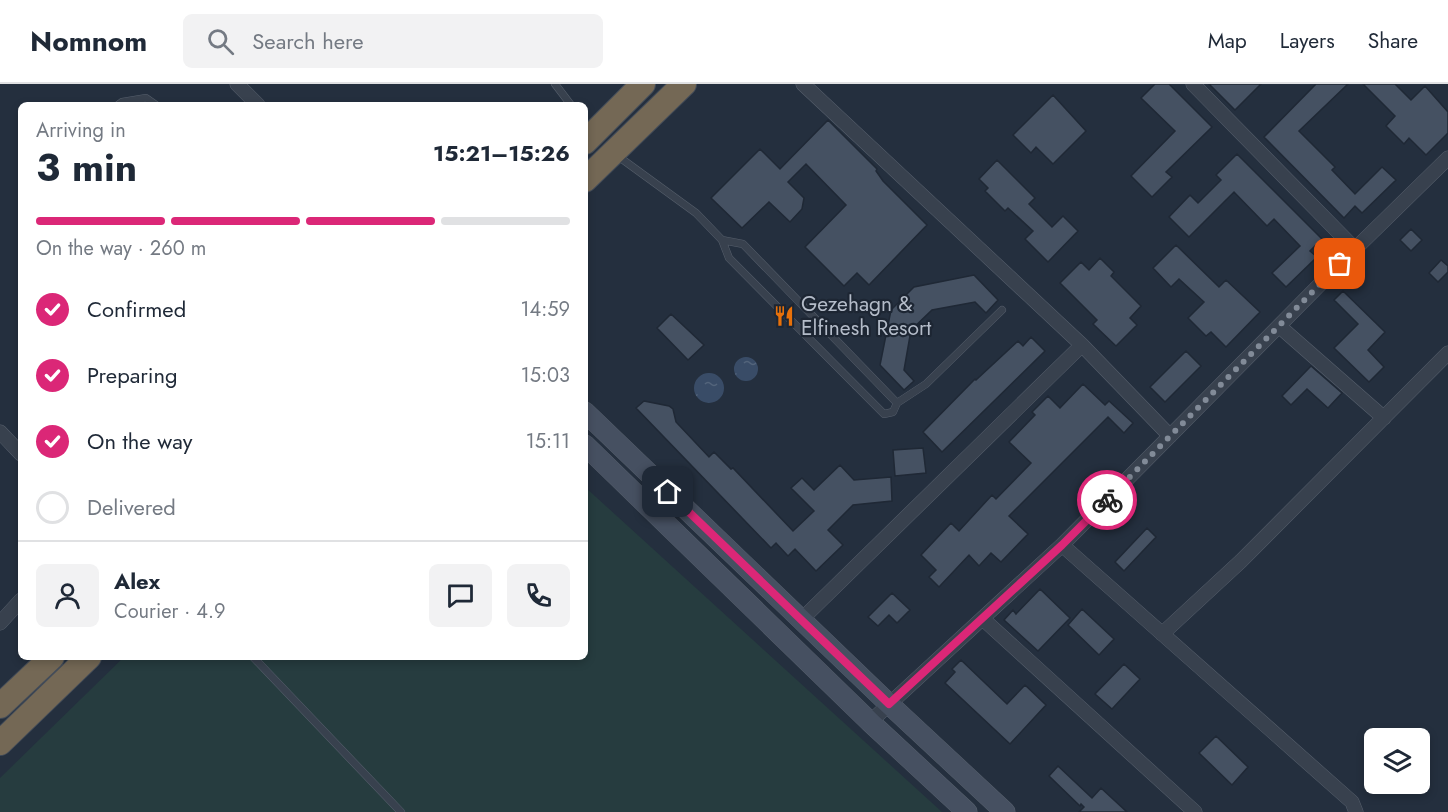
<!DOCTYPE html>
<meta charset="utf-8">
<style>
:root{--surface:#fff;--page:#f2f2f3;--text:#1f2937;--muted:#747a83;--line:#e0e1e3;--accent:#db2777}
body{margin:0;font-family:Jost,sans-serif;background:var(--page);color:var(--text);height:100vh;display:flex;flex-direction:column;font-size:22px;white-space:nowrap}
*{box-sizing:border-box;margin:0}
p{font-size:20px;color:var(--muted)}
.icon{flex:none;width:33px;height:33px;fill:none;stroke:currentColor;stroke-width:2;stroke-linecap:round;stroke-linejoin:round}
.map{position:relative;flex:1;overflow:hidden}
.sheet{position:absolute;left:18px;top:18px;width:570px;height:558px;display:flex;flex-direction:column;background:var(--surface);border-radius:9px;box-shadow:0 3px 9px #0003}
.sheet>*{flex:none}
.controls{position:absolute;left:1364px;top:644px;display:grid;gap:12px}
.controls a{display:grid;place-items:center;width:66px;height:66px;border-radius:9px;background:var(--surface);box-shadow:0 3px 9px #0003;font-size:30px}
.pin{position:absolute;display:grid;place-items:center;width:51px;height:51px;color:#fff;margin:-26px;border-radius:12px;box-shadow:0 3px 9px #0006}
.courier{position:absolute;display:grid;place-items:center;width:60px;height:60px;margin:-30px;border:4px solid #db2777;border-radius:50%;background:#fff;color:#222;box-shadow:0 2px 8px #0007}
.head em{font-style:normal;font-weight:700}
.head div{display:flex;flex-direction:column-reverse}
.head{display:flex;align-items:center;justify-content:space-between;height:102px;padding:0 18px}
h1{font-size:39px;font-weight:700;line-height:45px}
.bar{display:grid;grid-template-columns:repeat(4,1fr);gap:9px 6px;align-content:center;height:72px;padding:0 18px}
.bar i{height:8px;border-radius:4px;background:var(--line)}
.bar .current{background:var(--accent)}
.bar p{grid-column:span 4}
.line{display:flex;align-items:center;gap:15px;padding:0 18px;border-top:2px solid var(--line)}
.line div{flex:1}
.round{display:grid;place-items:center;flex:none;width:63px;height:63px;border-radius:9px;background:var(--page)}
ol{padding:0 18px;list-style:none}
li{display:flex;align-items:center;gap:18px;height:66px}
li p{margin-inline-start:auto}
li .icon{padding:6px;border-radius:50%;background:var(--accent);color:#fff;stroke-width:4}
li:last-child{color:var(--muted)}
li i{width:33px;height:33px;border:3px solid var(--line);border-radius:50%}
header{display:flex;align-items:center;gap:36px;box-sizing:border-box;height:84px;padding:0 30px;background:var(--surface);border-bottom:2px solid var(--line)}
header strong{font-size:28px}
nav{display:flex;gap:33px;margin-inline-start:auto;font-size:21px}
.search{width:420px;height:54px;background:var(--page);display:flex;align-items:center;gap:15px;box-sizing:border-box;padding:0 21px;border-radius:9px;color:var(--muted);font-size:22px}
.map>svg:first-child{display:block}
</style>
<header>
<strong>Nomnom</strong>
<div class="search"><svg class="icon" aria-label="search" viewBox="0 0 24 24"><circle cx="10" cy="10" r="6"/><path d="M15 15l6 6"/></svg>Search here</div>
<nav><a>Map</a><a>Layers</a><a>Share</a></nav>
</header>
<div class="map">
<svg width="1448" height="728" viewBox="0 0 1448 728">
<defs>
<pattern id="water-ripples" width="26" height="14" patternUnits="userSpaceOnUse" patternTransform="scale(1.5)"><rect width="26" height="14" fill="#394c67"/><path d="M2 4q2-2 4 0t4 0M15 11q2-2 4 0t4 0" fill="none" stroke="#53647b"/></pattern>
</defs>
<rect width="100%" height="100%" fill="#242f3e"/>
<path fill="#263c3f" d="M 585,403 L 942,728 L 0,728 L 0,694 L 124,573 L 585,573 Z"/>
<path fill="url(#water-ripples)" d="M734 285a12 12 0 1 1 24 0a12 12 0 1 1-24 0Z
M694 304a15 15 0 1 1 30 0a15 15 0 1 1-30 0Z"/>
<path fill="#455162" stroke="#1f2835" stroke-width="1.5" d="M 1155,0 L 1169,0 L 1212,43 L 1166,88 L 1172,93 L 1152,113 L 1131,92 L 1175,47 L 1141,14 Z
M 1209,0 L 1261,0 L 1235,26 Z
M 1316,0 L 1348,0 L 1299,47 L 1335,83 L 1332,86 L 1355,110 L 1382,83 L 1396,96 L 1362,129 L 1355,122 L 1344,134 L 1264,53 Z
M 1363,0 L 1395,0 L 1411,16 L 1425,2 L 1448,28 L 1448,49 L 1426,71 L 1409,54 L 1404,60 L 1386,42 L 1395,32 Z
M 1053,11 L 1086,47 L 1053,80 L 1036,63 L 1031,69 L 1013,51 Z
M 828,36 L 877,85 L 876,87 L 883,97 L 927,141 L 869,201 L 857,189 L 844,202 L 805,163 L 846,121 L 806,80 L 788,98 L 804,114 L 802,125 L 790,138 L 769,118 L 742,144 L 711,114 L 760,65 L 780,85 Z
M 1237,70 L 1322,155 L 1310,167 L 1317,173 L 1286,203 L 1272,189 L 1300,162 L 1274,135 L 1267,142 L 1234,108 L 1189,153 L 1169,133 L 1190,111 L 1198,119 L 1221,96 L 1216,91 Z
M 997,76 L 1035,114 L 1029,120 L 1052,143 L 1063,132 L 1078,147 L 1048,178 L 1025,155 L 1033,147 L 1008,124 L 1005,127 L 985,107 L 988,104 L 979,95 Z
M 1411,145 L 1422,156 L 1411,167 L 1400,156 Z
M 1176,161 L 1219,203 L 1226,196 L 1260,228 L 1226,263 L 1211,248 L 1206,252 L 1188,234 L 1204,218 L 1179,195 L 1171,203 L 1153,184 Z
M 1100,174 L 1114,188 L 1111,192 L 1141,222 L 1130,234 L 1137,241 L 1116,262 L 1093,240 L 1097,236 L 1060,199 L 1081,178 L 1089,186 Z
M 1441,176 L 1448,182 L 1448,188 L 1438,198 L 1429,189 Z
M 974,191 L 998,216 L 986,229 L 975,218 L 932,226 L 911,246 L 904,286 L 914,297 L 904,306 L 880,281 L 891,226 L 914,203 Z
M 1343,207 L 1385,248 L 1368,266 L 1384,283 L 1369,298 L 1334,264 L 1358,240 L 1334,216 Z
M 671,230 L 704,261 L 688,276 L 657,244 Z
M 1031,253 L 1045,267 L 942,368 L 923,348 L 975,295 L 976,296 L 1018,257 L 1023,262 Z
M 1186,267 L 1201,282 L 1165,318 L 1150,303 Z
M 1311,282 L 1342,309 L 1328,324 L 1307,305 L 1291,321 L 1282,312 Z
M 1083,300 L 1105,321 L 1109,317 L 1133,339 L 1124,349 L 1108,333 L 1009,432 L 1028,450 L 1001,478 L 991,469 L 979,482 L 969,471 L 939,503 L 929,493 L 936,486 L 921,471 L 951,439 L 959,447 L 992,411 L 996,415 L 1031,379 L 1009,358 L 1035,331 L 1032,328 L 1048,312 L 1060,324 Z
M 644,317 L 669,322 L 673,325 L 676,338 L 709,373 L 714,368 L 731,385 L 733,384 L 793,447 L 814,427 L 791,404 L 802,394 L 814,406 L 840,381 L 854,396 L 891,393 L 892,417 L 853,421 L 828,446 L 843,461 L 816,487 L 795,465 L 788,472 L 776,459 L 771,464 L 636,324 Z
M 923,364 L 926,389 L 895,392 L 893,366 Z
M 1147,444 L 1156,453 L 1124,487 L 1115,478 Z
M 1040,505 L 1070,534 L 1038,567 L 1004,536 L 1013,526 L 1016,530 Z
M 892,509 L 910,526 L 897,539 L 889,531 L 878,542 L 868,533 Z
M 1082,525 L 1114,555 L 1099,571 L 1068,541 Z
M 961,576 L 1007,620 L 1025,601 L 1046,621 L 1010,660 L 945,599 L 955,588 L 952,585 Z
M 1124,580 L 1140,595 L 1112,625 L 1095,610 Z
M 1216,652 L 1248,683 L 1232,701 L 1199,669 Z
M 1058,682 L 1092,714 L 1101,704 L 1127,728 L 1079,728 L 1084,723 L 1081,720 L 1080,722 L 1049,692 Z"/>
<g fill="none" stroke-linecap="round" stroke-linejoin="round">
<g stroke="#565f6c" stroke-width="8">
<path id="lane" d="M 555,0 L 571,21
M 118,21 L 122,18 L 146,14 L 156,21
M 615,70 L 696,129 L 722,156 L 729,174 L 884,330 L 893,328 L 897,319 L 926,300 L 1002,226
M 722,156 L 743,160 L 897,319
M 253,573 L 401,728"/>
</g>
<g stroke="#565f6c" stroke-width="15">
<path id="street" d="M 237,0 L 258,21
M 803,0 L 1082,261 L 1170,352
M 1193,0 L 1355,165
M 1279,242 L 1384,334
M 0,348 L 21,370
M 1062,461 L 1352,718 L 1356,728
M 983,535 L 1195,728
M 801,536 L 1082,261
M 0,539 L 21,516
M 1162,550 L 1241,477 L 1448,269
M 870,638 L 1062,461 L 1355,165 L 1448,74"/>
</g>
<g stroke="#565f6c" stroke-width="21">
<path id="secondary" d="M 585,328 L 889,620 L 1005,728
M 585,361 L 870,638 L 967,728"/>
</g>
<g stroke="#434c59" stroke-width="26">
<path id="highway" d="M 585,58 L 643,0
M 585,96 L 684,0
M 0,622 L 52,573
M 0,659 L 89,573"/>
</g>
<use href="#lane" stroke="#38414e" stroke-width="7"/>
<use href="#street" stroke="#38414e" stroke-width="14"/>
<use href="#secondary" stroke="#465061" stroke-width="20"/>
<use href="#highway" stroke="#746855" stroke-width="24"/>
</g>
<g fill="none" stroke-linecap="round" stroke-linejoin="round">
<path stroke="#828b98" stroke-width="6" stroke-dasharray="0 10.8" d="M 1107,416 L 1340,180"/>
<path stroke="#db2777" stroke-width="8" d="M 668,408 L 889,620 L 1062,461 L 1107,416"/>
</g>
<defs>
<g id="restaurant-bare" transform="scale(1.62)"><path d="M-5-6h1v4h1v-4h1v4h1v-4h1v5L-1.5 .5V6h-2V.5L-5-1ZM5-6V6H3V1.5H1.5Q1.5-4 5-6Z" fill="#e8710a" stroke="#1d2633" stroke-width="2.5" paint-order="stroke"/></g>
</defs>
<g fill-rule="evenodd">
<use href="#restaurant-bare" x="784" y="232"/>
</g>
<g text-anchor="middle" dominant-baseline="central" stroke-width="4.5" stroke-linejoin="round" paint-order="stroke">
<g font-size="21" fill="#b4bcc9" stroke="#1d2633" text-anchor="start">
<text x="801" y="220">Gezehagn &amp;<tspan x="801" dy="24">Elfinesh Resort</tspan></text>
</g>
</g>
</svg>
<div class="controls">
<a><svg class="icon" aria-label="layers" viewBox="0 0 24 24"><path d="M12 4l9 5-9 5-9-5zM3 14l9 5 9-5"/></svg></a>
</div>
<div class="pin" style="left:1340px;top:180px;background:#ea580c"><svg class="icon" aria-label="bag" viewBox="0 0 24 24"><path d="M5 8h14l-1 12H6zM9 8a3 3 0 0 1 6 0"/></svg></div>
<div class="pin" style="left:668px;top:408px;background:#1f2937"><svg class="icon" aria-label="home" viewBox="0 0 24 24"><path d="M3 11l9-7 9 7M6 9v11h12V9"/></svg></div>
<div class="courier" style="left:1107px;top:416px"><svg class="icon" aria-label="bike" viewBox="0 0 24 24"><circle cx="6" cy="16" r="4"/><circle cx="18" cy="16" r="4"/><path d="M6 16l4-8h5l3 8M10 8l3 8H6M13 5h3"/></svg></div>
<section class="sheet">
<div class="head"><div><h1>3 min</h1><p>Arriving in</p></div><em>15:21–15:26</em></div>
<div class="bar"><i class="current"></i><i class="current"></i><i class="current"></i><i></i><p>On the way · 260 m</p></div>
<ol>
<li><svg class="icon" aria-label="check" viewBox="0 0 24 24"><path d="M5 12l5 5 9-10"/></svg>Confirmed<p>14:59</p></li>
<li><svg class="icon" aria-label="check" viewBox="0 0 24 24"><path d="M5 12l5 5 9-10"/></svg>Preparing<p>15:03</p></li>
<li><svg class="icon" aria-label="check" viewBox="0 0 24 24"><path d="M5 12l5 5 9-10"/></svg>On the way<p>15:11</p></li>
<li><i></i>Delivered</li>
</ol>
<div class="line" style="height:108px"><a class="round"><svg class="icon" aria-label="person" viewBox="0 0 24 24"><circle cx="12" cy="8" r="4"/><path d="M4 21q1-7 8-7t8 7"/></svg></a><div><b>Alex</b><p>Courier · 4.9</p></div><a class="round"><svg class="icon" aria-label="chat" viewBox="0 0 24 24"><path d="M4 5h16v11H9l-5 4z"/></svg></a><a class="round"><svg class="icon" aria-label="phone" viewBox="0 0 24 24"><path d="M5 4h4l2 5-3 2q2 4 5 5l2-3 5 2v4C11 20 4 13 5 4z"/></svg></a></div>
</section>
</div>
